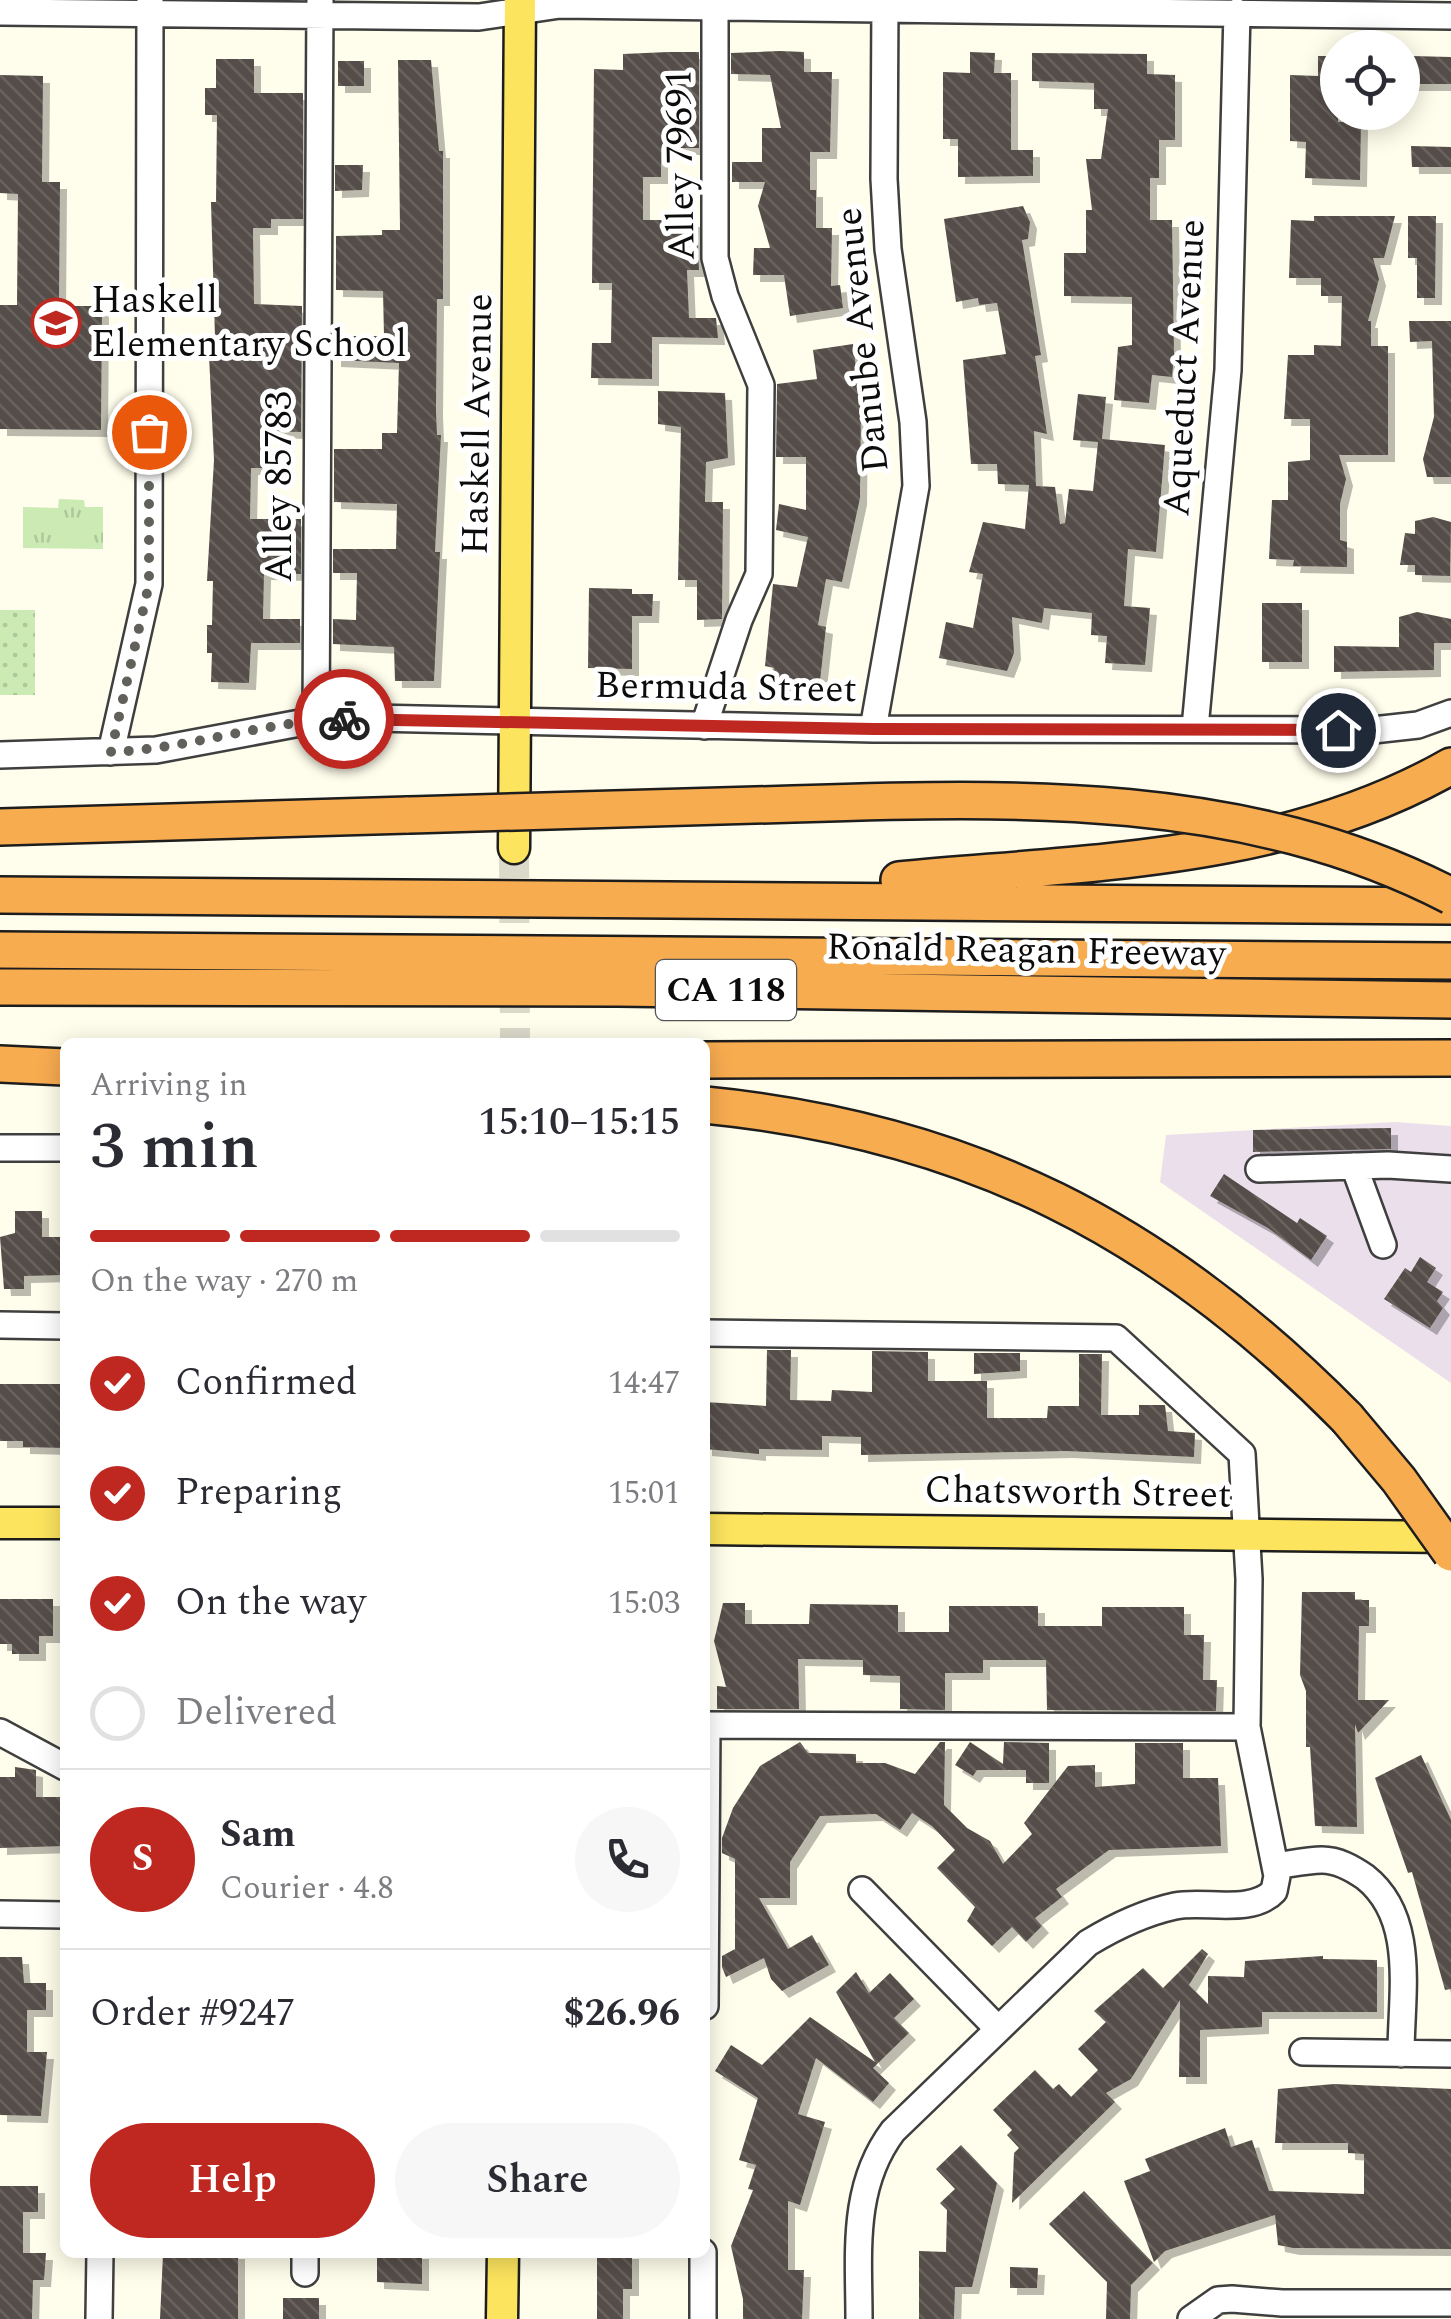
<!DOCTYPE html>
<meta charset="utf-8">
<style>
:root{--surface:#fff;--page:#f7f7f7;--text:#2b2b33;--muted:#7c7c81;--line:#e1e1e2;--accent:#bf2821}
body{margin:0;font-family:Spectral,serif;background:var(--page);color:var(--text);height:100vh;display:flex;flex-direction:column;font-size:38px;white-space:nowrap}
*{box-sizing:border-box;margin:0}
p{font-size:32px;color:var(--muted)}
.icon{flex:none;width:55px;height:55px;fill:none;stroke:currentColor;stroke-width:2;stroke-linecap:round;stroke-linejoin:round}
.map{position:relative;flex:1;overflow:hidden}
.sheet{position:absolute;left:60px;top:1038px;width:650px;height:1220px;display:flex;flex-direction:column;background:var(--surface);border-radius:15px;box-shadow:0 5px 25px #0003}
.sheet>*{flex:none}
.fabs{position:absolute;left:1320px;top:30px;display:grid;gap:20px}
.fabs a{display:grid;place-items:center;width:100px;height:100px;border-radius:50%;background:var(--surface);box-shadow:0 5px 25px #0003;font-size:50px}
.pin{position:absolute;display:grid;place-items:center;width:85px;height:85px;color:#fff;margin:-42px;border:5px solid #fff;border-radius:50%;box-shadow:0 2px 10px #0007}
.courier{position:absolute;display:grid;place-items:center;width:100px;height:100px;margin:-50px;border:8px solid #bf2821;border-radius:50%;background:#fff;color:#222;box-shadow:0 2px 12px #0007}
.overview em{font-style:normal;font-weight:600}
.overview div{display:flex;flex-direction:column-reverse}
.overview{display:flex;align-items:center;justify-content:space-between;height:170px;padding:0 30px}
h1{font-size:65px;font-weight:600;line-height:75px}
.bar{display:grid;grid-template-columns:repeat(4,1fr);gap:15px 10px;align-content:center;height:120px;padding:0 30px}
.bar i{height:12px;border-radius:8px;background:var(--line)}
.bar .current{background:var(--accent)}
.bar p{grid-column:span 4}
.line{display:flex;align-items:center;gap:25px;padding:0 30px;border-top:2px solid var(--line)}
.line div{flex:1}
.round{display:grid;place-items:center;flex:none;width:105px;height:105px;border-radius:52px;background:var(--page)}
ol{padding:0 30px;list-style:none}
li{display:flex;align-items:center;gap:30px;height:110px}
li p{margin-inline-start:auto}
li .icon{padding:10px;border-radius:50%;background:var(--accent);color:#fff;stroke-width:4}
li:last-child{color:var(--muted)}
li i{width:55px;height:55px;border:5px solid var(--line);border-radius:50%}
.cta{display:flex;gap:20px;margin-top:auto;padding:20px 30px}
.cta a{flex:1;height:115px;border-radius:60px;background:var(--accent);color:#fff;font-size:40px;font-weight:600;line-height:115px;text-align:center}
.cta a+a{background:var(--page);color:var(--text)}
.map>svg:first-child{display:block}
</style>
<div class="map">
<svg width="1451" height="2319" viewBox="0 0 1451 2319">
<defs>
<pattern id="grass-dots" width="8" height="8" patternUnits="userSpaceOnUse" patternTransform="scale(2.5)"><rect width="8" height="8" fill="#cbeab4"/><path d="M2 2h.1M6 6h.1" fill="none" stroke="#adc89a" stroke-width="1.8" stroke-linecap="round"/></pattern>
<pattern id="park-tufts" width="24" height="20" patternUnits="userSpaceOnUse" patternTransform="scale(2.5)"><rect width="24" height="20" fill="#cbeab4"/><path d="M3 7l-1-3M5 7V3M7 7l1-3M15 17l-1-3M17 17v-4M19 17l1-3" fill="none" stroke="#adc89a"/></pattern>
<pattern id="building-back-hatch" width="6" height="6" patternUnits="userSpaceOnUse" patternTransform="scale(2.5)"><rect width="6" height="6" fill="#554e48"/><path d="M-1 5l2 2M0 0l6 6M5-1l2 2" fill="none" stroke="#68635e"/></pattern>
<filter id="shadow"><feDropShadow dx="7" dy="7" stdDeviation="0" flood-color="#0004"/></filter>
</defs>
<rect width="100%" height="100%" fill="#fffdeb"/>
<path fill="#ebdfeb" d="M 1395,1122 L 1451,1126 L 1451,1383 L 1160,1182 L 1166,1135 Z"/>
<path fill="url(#grass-dots)" d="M 0,610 L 35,610 L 35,695 L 0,695 Z"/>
<path fill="url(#park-tufts)" d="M 59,499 L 84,500 L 85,507 L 103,507 L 103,549 L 23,548 L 23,507 L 58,508 Z"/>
<path fill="url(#building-back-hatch)" filter="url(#shadow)" d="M 780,51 L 804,52 L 804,72 L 832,72 L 830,152 L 810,152 L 810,190 L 816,190 L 816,228 L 832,228 L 831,286 L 840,285 L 843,308 L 790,316 L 784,275 L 753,275 L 754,248 L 770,248 L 758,206 L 765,182 L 732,182 L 732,162 L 762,162 L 762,128 L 781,128 L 770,75 L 731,74 L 731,53 Z
M 668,52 L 699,52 L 699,148 L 661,148 L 661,177 L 643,177 L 643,220 L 697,220 L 699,270 L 687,270 L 689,318 L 716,318 L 718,338 L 652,337 L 652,379 L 591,378 L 592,343 L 611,343 L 612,283 L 592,283 L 594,69 L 623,70 L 623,54 Z
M 970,52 L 995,53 L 994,73 L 1011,73 L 1011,150 L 1033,150 L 1033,176 L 958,177 L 958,139 L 943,139 L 943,72 L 970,73 Z
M 1032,53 L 1147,54 L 1147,74 L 1175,75 L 1175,140 L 1159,140 L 1159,178 L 1150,178 L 1150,220 L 1172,220 L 1174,354 L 1172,377 L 1152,375 L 1149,403 L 1114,400 L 1118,347 L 1132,345 L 1132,297 L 1064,296 L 1064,253 L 1086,253 L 1086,210 L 1092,210 L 1086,159 L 1101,159 L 1108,109 L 1094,109 L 1094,83 L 1032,81 Z
M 1318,56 L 1338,56 L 1338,122 L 1361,122 L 1360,180 L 1305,178 L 1306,142 L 1290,141 L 1290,75 L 1318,76 Z
M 1412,56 L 1451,57 L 1451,84 L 1411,84 Z
M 216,59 L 254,59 L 254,93 L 303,93 L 303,219 L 271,219 L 271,228 L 253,228 L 254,304 L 302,306 L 301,432 L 263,431 L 262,468 L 251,468 L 250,519 L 301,519 L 301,574 L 264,573 L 263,619 L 300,619 L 300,643 L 251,643 L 249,683 L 211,682 L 212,653 L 207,653 L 207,625 L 212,625 L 213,581 L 207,581 L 214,460 L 209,355 L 210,337 L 215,337 L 211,202 L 216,202 L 217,115 L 205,115 L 205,88 L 216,88 Z
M 398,60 L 431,60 L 439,151 L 443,151 L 443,299 L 437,299 L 436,410 L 437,435 L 441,435 L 435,552 L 440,552 L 434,681 L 395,681 L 394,647 L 333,644 L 333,619 L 356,620 L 357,573 L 333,573 L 333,549 L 396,549 L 397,504 L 334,502 L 334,449 L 382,449 L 382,433 L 397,433 L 399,363 L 334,360 L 334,336 L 384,336 L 383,291 L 336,290 L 336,236 L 382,235 L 382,230 L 400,230 Z
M 338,61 L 364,61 L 364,86 L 338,86 Z
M 0,75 L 43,76 L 42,182 L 60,182 L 59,306 L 102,306 L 101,430 L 0,429 L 0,305 L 17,305 L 18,194 L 0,193 Z
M 1411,146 L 1451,147 L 1451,167 L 1412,167 Z
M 335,165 L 363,165 L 362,190 L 335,191 Z
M 1023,206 L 1030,222 L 1028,239 L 1022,240 L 1041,355 L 1035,356 L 1047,434 L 1034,431 L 1036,486 L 1055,487 L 1060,524 L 1065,523 L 1069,489 L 1093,491 L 1098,442 L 1073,440 L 1078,394 L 1106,397 L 1102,439 L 1165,445 L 1156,552 L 1128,549 L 1124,606 L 1150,608 L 1145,665 L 1105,663 L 1107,636 L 1091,635 L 1092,613 L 1044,608 L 1042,623 L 1012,617 L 1014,653 L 1007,671 L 939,658 L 946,622 L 973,628 L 983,574 L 969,572 L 983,522 L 1025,529 L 1029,485 L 998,484 L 997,464 L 971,464 L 963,360 L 1006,354 L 997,303 L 979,305 L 978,298 L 956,302 L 944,219 Z
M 1314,216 L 1395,216 L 1384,258 L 1373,258 L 1379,279 L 1368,321 L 1371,321 L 1371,346 L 1388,346 L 1388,455 L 1339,455 L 1346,479 L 1340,504 L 1340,540 L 1347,542 L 1347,567 L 1293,566 L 1294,560 L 1269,559 L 1272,500 L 1288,500 L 1288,462 L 1310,460 L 1310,419 L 1284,419 L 1288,355 L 1314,355 L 1314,345 L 1341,346 L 1342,296 L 1321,296 L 1321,278 L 1289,278 L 1291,220 L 1314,221 Z
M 1408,216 L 1436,216 L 1435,298 L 1417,298 L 1417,258 L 1408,258 Z
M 1409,321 L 1451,321 L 1451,477 L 1427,477 L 1423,459 L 1434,417 L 1432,341 L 1410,342 Z
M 853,344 L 861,406 L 860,498 L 842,582 L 826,579 L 818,625 L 826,627 L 819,690 L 771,682 L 774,668 L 765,666 L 773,584 L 797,587 L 808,537 L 776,530 L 779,504 L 806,510 L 806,457 L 776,457 L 777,384 L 817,379 L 813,350 Z
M 658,391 L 725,393 L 728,458 L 706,462 L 705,502 L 723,502 L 722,619 L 697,620 L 697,580 L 678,580 L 681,427 L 658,424 Z
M 1433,517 L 1451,522 L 1450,576 L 1415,575 L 1415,565 L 1400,565 L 1405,533 L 1415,534 L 1415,521 Z
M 589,588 L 632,589 L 632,594 L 653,594 L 652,616 L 632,616 L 632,669 L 588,668 Z
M 1262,603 L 1302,603 L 1302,662 L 1262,662 Z
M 1417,612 L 1451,619 L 1451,643 L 1434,643 L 1434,670 L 1334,672 L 1334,646 L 1399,647 L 1399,617 Z
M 1391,1128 L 1391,1149 L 1253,1152 L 1253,1130 Z
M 1224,1174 L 1297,1223 L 1300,1218 L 1327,1236 L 1311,1260 L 1268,1228 L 1210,1196 Z
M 15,1211 L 42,1211 L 42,1237 L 65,1237 L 65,1275 L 24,1276 L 24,1289 L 4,1289 L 0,1237 L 15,1233 Z
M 1420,1257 L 1436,1268 L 1427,1282 L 1443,1292 L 1437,1301 L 1443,1308 L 1430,1328 L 1384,1299 L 1405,1268 L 1411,1272 Z
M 767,1350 L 791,1350 L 790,1400 L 831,1401 L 832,1390 L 872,1392 L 872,1351 L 928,1352 L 928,1381 L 987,1381 L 987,1418 L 1047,1418 L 1048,1406 L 1079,1406 L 1079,1354 L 1102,1354 L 1101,1415 L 1139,1415 L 1139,1405 L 1165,1405 L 1168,1431 L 1195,1433 L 1194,1457 L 1066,1451 L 861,1455 L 861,1437 L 822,1436 L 822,1450 L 759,1449 L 759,1454 L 705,1449 L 705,1402 L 766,1406 Z
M 974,1353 L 1020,1353 L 1020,1371 L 974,1374 Z
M 0,1384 L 65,1384 L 65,1448 L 23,1447 L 23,1441 L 0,1441 Z
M 1302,1592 L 1355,1592 L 1355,1600 L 1369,1600 L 1369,1626 L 1359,1626 L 1358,1700 L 1389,1700 L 1358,1733 L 1355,1724 L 1357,1827 L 1315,1826 L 1310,1747 L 1306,1747 L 1306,1691 L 1300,1675 Z
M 0,1599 L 53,1599 L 53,1636 L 39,1636 L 39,1654 L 12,1654 L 12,1644 L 0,1644 Z
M 723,1603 L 745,1603 L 745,1624 L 809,1624 L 810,1604 L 898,1605 L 898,1632 L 949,1632 L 949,1606 L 1038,1606 L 1038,1626 L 1102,1626 L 1102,1607 L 1184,1607 L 1184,1635 L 1204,1635 L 1203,1680 L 1217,1680 L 1216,1711 L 1047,1710 L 1046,1660 L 983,1660 L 983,1673 L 945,1673 L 945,1710 L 900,1709 L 900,1676 L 863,1675 L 863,1660 L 798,1659 L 799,1709 L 717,1709 L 717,1686 L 726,1687 L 714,1641 Z
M 800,1742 L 808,1753 L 856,1754 L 856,1763 L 885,1763 L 915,1774 L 940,1742 L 945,1742 L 944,1805 L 967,1828 L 990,1841 L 1003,1864 L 1032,1834 L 1024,1823 L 1068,1766 L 1095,1765 L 1095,1787 L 1135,1784 L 1135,1743 L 1183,1743 L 1183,1778 L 1218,1778 L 1221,1846 L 1109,1850 L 1056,1889 L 1062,1897 L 1035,1918 L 1042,1926 L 1026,1942 L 1012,1927 L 992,1946 L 967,1921 L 975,1907 L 937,1868 L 955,1850 L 932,1826 L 912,1813 L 900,1830 L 876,1814 L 820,1816 L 790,1862 L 790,1898 L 759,1898 L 788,1949 L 812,1935 L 829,1965 L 782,1991 L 771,1979 L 764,1958 L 726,1977 L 722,1967 L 722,1956 L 735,1949 L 735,1859 L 722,1853 L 722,1838 L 733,1808 L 760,1766 Z
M 970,1742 L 1003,1764 L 1004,1742 L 1049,1743 L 1049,1783 L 1026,1783 L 1026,1770 L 977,1770 L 973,1776 L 955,1765 Z
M 1421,1755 L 1451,1820 L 1451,1989 L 1445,1990 L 1412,1872 L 1408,1873 L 1375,1778 Z
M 15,1767 L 36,1770 L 36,1797 L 65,1797 L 65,1846 L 0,1848 L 0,1777 L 15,1777 Z
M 1202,1949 L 1208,1954 L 1189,1985 L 1208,2004 L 1208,1976 L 1244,1977 L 1245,1961 L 1323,1956 L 1323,1959 L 1377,1960 L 1377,2012 L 1262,2012 L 1262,2027 L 1200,2030 L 1200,2077 L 1179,2077 L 1180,2000 L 1131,2079 L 1106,2093 L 1115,2102 L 1012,2203 L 1014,2153 L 1019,2148 L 1007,2135 L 1012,2130 L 993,2110 L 1035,2070 L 1053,2089 L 1059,2084 L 1071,2097 L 1098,2070 L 1078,2049 L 1106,2022 L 1094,2011 L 1143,1968 L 1163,1988 Z
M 0,1957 L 22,1957 L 24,1983 L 46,1983 L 46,2010 L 27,2010 L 27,2052 L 47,2052 L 41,2116 L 0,2115 Z
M 856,1972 L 869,1993 L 890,1973 L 914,1999 L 894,2018 L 909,2033 L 873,2068 L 889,2083 L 873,2102 L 816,2058 L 798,2114 L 825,2122 L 800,2205 L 788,2201 L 788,2270 L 804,2270 L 802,2319 L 743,2319 L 743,2299 L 731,2246 L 753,2190 L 748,2189 L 756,2165 L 739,2160 L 758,2098 L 715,2071 L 731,2045 L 762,2065 L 810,2017 L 875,2062 L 836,1992 Z
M 1334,2084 L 1451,2089 L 1451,2249 L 1293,2248 L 1278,2245 L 1275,2215 L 1165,2251 L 1154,2262 L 1124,2181 L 1150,2171 L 1145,2159 L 1225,2128 L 1231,2147 L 1252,2140 L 1269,2191 L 1364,2194 L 1364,2154 L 1348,2153 L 1348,2143 L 1275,2143 L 1278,2089 Z
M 961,2145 L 997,2183 L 972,2287 L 955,2287 L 954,2319 L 919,2319 L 919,2251 L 946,2252 L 947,2210 L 940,2203 L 955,2189 L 936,2169 Z
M 0,2186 L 38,2186 L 38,2212 L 23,2212 L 23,2253 L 46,2253 L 44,2280 L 33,2280 L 32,2319 L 0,2319 Z
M 1084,2191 L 1153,2263 L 1131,2285 L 1130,2319 L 1106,2319 L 1107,2282 L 1049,2224 Z
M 185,2252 L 238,2252 L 238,2319 L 160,2319 L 163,2254 Z
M 377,2252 L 422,2252 L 422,2284 L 377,2282 Z
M 597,2252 L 632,2252 L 632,2289 L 623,2289 L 623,2319 L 597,2319 Z
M 1010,2267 L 1038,2268 L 1037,2288 L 1010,2288 Z
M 283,2298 L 319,2298 L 319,2319 L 283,2319 Z"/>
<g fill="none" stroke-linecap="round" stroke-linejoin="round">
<path stroke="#dbd9ca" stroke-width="30" stroke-dasharray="30 15" stroke-linecap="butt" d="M 514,848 L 515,1042"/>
<g stroke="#3f3f3f" stroke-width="30">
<path id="minor" d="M 0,12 L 479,17 L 560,5 L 1451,16
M 316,720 L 320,0
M 704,726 L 739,620 L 759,574 L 761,385 L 725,296 L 715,258 L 715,0
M 1195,728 L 1228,370 L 1237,12
M 873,729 L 916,486 L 913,422 L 888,249 L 884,179 L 885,0
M 111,752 L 149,584 L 150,0
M 0,755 L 156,750 L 316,720 L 373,718 L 873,729 L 1373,730 L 1418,725 L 1451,713
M 0,1148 L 65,1148
M 1354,1166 L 1383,1245
M 1259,1169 L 1388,1165 L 1451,1169
M 0,1325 L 65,1326
M 705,1333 L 1116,1338 L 1242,1454 L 1249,1579 L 1247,1727 L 1277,1876 L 1274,1891 C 1252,1915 1204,1900 1175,1906 C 1143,1913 1116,1926 1088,1943 L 893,2131 C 851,2187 859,2253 859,2319
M 705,1725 L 1247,1727
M 0,1732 L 65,1767
M 1275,1866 C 1290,1864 1307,1860 1322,1860 C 1338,1860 1352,1868 1365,1877 C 1417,1918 1401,1994 1401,2054
M 862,1890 L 998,2029
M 0,1914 L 65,1915
M 705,2006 L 707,1725
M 1303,2052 L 1451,2054
M 305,2273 L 305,2252
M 99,2319 L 100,2252
M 703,2319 L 703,2252
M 1191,2319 L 1218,2300 L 1232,2299 L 1282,2303 L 1451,2303"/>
</g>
<g stroke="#1d1d1d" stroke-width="35">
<path id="major" d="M 514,848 L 520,0
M 0,1523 L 65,1523
M 705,1529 L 1451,1537
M 502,2319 L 503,2252"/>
</g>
<g stroke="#1d1d1d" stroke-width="40">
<path id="highway" d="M 0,827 L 408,815
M 899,880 C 1087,862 1283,862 1451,766
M 0,895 L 1451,906
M 0,950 L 1451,961
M 0,987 L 618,988 L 1451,1000
M 705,1060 L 1451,1058
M 0,1064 L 65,1067
M 705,1105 C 969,1131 1162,1230 1347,1418"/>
</g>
<use href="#minor" stroke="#fff" stroke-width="25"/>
<use href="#major" stroke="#fce45e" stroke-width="30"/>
<use href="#highway" stroke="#f8ac50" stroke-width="35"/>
<g stroke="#1d1d1d" stroke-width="40" stroke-linecap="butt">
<path id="highway-bridge" d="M 408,815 C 536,811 664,808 793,804 C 1017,797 1246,790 1451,896
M 1347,1418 L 1399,1480 L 1451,1553"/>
</g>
<use href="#highway-bridge" stroke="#f8ac50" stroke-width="35"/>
</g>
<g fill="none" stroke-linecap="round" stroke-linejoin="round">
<path stroke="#61605a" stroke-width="10" stroke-dasharray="0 18" d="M 149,432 L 149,584 L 111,752 C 189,749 265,721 344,719"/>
<path stroke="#bf2821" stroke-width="12" d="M 344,719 L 874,729 L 1338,730"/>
</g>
<defs>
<g id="school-ring" transform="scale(2.5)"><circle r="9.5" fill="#fff" stroke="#bf2821" stroke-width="1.5"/><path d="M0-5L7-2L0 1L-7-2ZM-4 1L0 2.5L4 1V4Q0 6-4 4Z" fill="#bf2821"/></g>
</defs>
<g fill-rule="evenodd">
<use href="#school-ring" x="56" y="323"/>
</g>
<g text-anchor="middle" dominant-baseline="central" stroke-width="10" stroke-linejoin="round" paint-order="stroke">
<rect fill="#fff" stroke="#555" stroke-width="2.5" x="656" y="960" width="140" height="60" rx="8"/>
<g font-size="35" font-weight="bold" fill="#0c0c0c">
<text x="726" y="990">CA 118</text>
</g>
<g font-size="38" fill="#0c0c0c" stroke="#fff">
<text transform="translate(681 165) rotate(-91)">Alley 79691</text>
<text transform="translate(863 340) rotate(-96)">Danube Avenue</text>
<text transform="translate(1185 368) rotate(-87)">Aqueduct Avenue</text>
<text transform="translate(478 424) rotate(-89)">Haskell Avenue</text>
<text transform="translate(280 487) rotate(-90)">Alley 85783</text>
<text transform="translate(726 688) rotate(1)">Bermuda Street</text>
<text transform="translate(1026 951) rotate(1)">Ronald Reagan Freeway</text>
<text transform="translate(1078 1493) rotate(1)">Chatsworth Street</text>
</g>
<g font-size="38" fill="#0c0c0c" stroke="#fff" text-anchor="start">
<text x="91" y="301">Haskell<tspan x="91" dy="44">Elementary School</tspan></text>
</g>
</g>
</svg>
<div class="fabs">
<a><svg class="icon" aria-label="locate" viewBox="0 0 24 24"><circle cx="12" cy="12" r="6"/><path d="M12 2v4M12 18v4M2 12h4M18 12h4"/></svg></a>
</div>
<div class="pin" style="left:149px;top:432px;background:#ea580c"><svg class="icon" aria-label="bag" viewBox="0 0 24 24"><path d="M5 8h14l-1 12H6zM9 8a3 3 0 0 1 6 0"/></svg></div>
<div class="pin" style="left:1338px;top:730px;background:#1f2937"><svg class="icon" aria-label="home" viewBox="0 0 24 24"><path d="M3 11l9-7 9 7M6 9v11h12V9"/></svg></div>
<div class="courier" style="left:344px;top:719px"><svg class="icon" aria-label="bike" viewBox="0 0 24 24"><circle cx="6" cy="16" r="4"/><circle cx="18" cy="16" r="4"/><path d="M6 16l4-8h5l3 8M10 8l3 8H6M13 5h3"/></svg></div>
<section class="sheet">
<div class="overview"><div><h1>3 min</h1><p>Arriving in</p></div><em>15:10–15:15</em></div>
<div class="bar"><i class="current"></i><i class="current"></i><i class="current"></i><i></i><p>On the way · 270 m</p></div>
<ol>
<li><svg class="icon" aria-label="check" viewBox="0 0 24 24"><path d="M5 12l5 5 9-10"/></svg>Confirmed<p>14:47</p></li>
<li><svg class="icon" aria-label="check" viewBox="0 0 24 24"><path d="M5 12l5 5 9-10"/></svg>Preparing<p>15:01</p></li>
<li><svg class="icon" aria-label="check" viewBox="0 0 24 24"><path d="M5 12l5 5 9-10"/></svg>On the way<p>15:03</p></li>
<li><i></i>Delivered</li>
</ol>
<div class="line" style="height:180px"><b class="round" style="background:var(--accent);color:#fff">S</b><div><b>Sam</b><p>Courier · 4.8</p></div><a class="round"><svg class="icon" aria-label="phone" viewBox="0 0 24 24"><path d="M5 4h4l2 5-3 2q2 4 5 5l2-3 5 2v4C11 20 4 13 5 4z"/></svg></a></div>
<div class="line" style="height:130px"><div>Order #9247</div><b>$26.96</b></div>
<div class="cta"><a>Help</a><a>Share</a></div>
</section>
</div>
